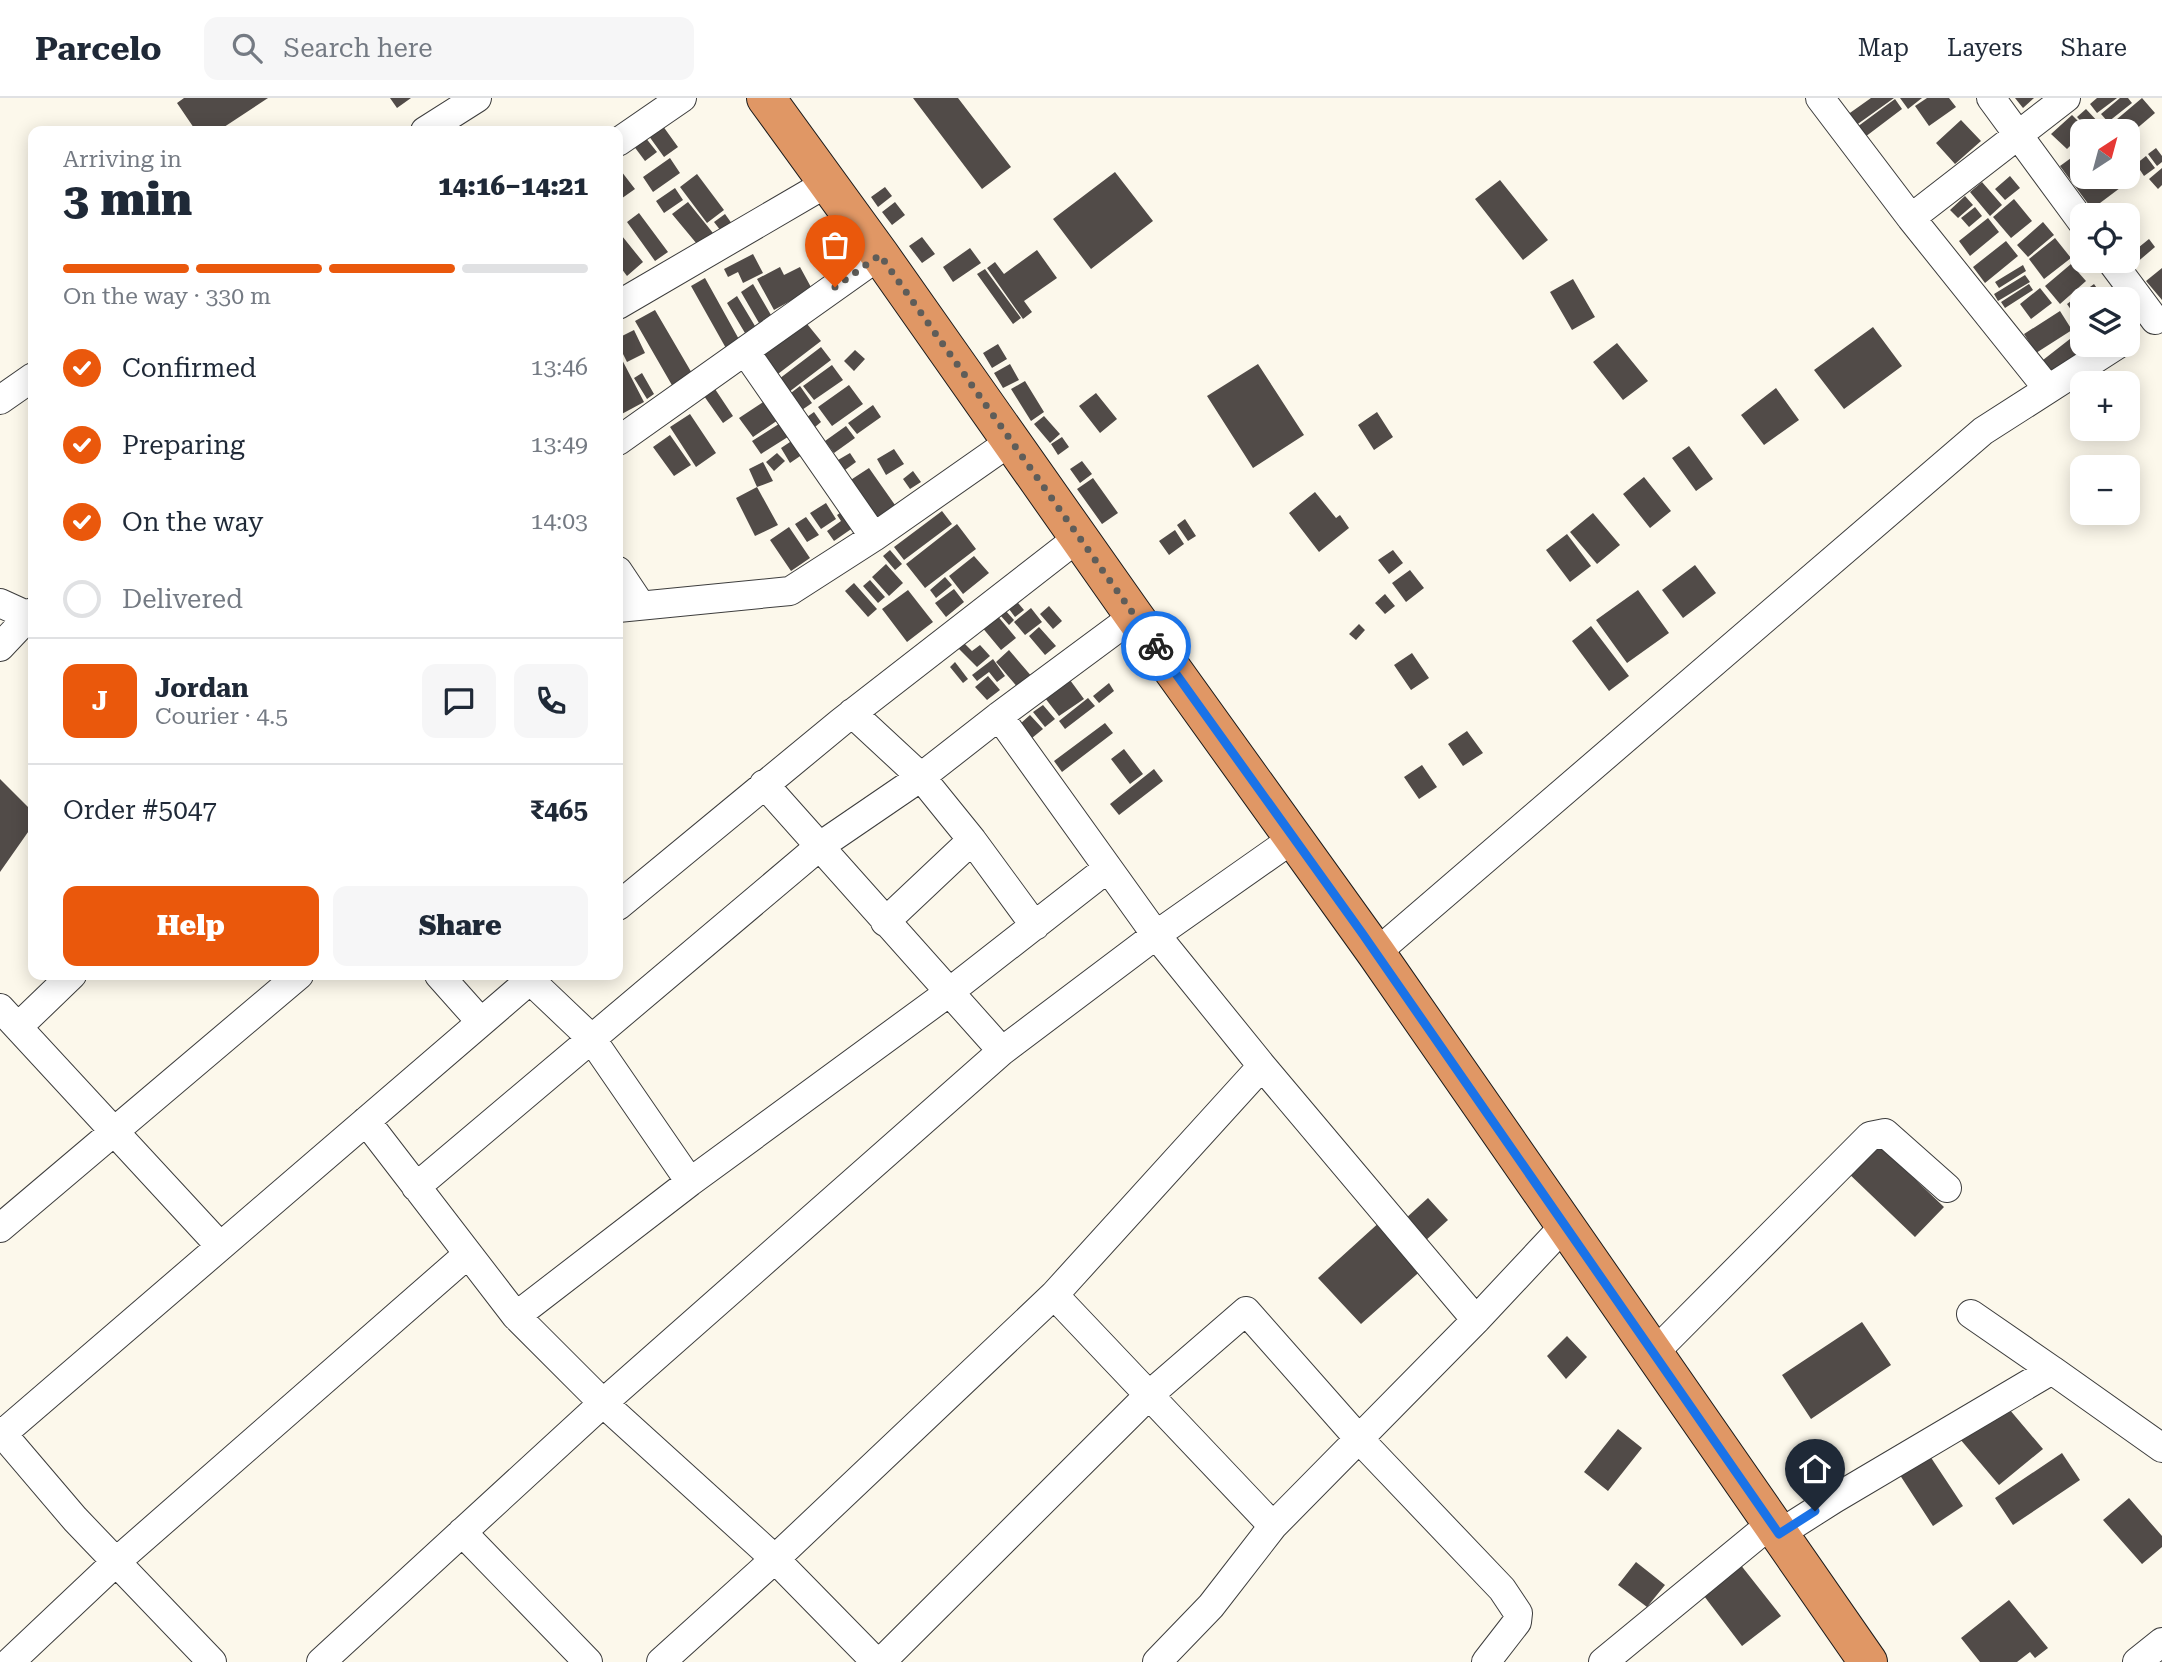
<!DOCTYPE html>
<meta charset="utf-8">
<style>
:root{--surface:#fff;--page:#f6f6f7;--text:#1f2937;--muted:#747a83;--line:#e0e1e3;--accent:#ea580c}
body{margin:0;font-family:"Roboto Serif",serif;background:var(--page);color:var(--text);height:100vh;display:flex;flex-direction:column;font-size:26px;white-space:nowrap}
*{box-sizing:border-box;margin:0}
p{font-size:23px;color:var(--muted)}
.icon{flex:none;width:38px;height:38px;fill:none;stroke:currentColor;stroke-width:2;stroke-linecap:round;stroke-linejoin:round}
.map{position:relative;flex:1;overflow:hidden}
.details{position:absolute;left:28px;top:28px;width:595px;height:854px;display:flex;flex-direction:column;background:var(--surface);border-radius:14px;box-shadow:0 4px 18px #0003}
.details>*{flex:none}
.needle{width:46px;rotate:36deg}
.tools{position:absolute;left:2070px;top:21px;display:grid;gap:14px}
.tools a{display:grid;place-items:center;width:70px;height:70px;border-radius:14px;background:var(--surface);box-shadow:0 4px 18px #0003;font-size:35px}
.pin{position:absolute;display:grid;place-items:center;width:60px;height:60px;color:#fff;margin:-72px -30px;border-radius:50% 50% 50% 0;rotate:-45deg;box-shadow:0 0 7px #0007}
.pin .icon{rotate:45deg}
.courier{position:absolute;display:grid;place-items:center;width:70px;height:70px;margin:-35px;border:5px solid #1a73e8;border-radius:50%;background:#fff;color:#222;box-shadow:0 2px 9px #0007}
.headline em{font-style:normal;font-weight:800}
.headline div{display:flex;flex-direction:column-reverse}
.headline{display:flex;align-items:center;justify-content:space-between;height:119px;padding:0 35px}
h1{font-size:46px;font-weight:800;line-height:52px}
.bar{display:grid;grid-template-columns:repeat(4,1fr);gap:10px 7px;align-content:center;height:84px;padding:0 35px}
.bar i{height:9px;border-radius:5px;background:var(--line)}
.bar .active{background:var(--accent)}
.bar p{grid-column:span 4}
.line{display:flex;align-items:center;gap:18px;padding:0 35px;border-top:2px solid var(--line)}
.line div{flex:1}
.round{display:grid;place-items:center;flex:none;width:74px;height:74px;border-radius:14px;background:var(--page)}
ol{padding:0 35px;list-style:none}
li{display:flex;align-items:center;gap:21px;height:77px}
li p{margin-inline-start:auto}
li .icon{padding:7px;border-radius:50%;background:var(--accent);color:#fff;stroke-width:4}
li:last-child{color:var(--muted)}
li i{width:38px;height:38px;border:4px solid var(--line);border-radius:50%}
.cta{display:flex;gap:14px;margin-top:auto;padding:14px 35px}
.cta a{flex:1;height:80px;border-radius:14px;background:var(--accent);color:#fff;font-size:28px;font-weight:800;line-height:80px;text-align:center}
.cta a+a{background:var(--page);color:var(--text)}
header{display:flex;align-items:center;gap:42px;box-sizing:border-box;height:98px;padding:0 35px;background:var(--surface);border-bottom:2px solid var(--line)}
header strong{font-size:33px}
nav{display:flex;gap:38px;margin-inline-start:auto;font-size:24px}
.search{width:490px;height:63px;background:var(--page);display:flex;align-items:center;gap:18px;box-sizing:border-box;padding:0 24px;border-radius:14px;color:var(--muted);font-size:26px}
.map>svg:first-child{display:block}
</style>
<header>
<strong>Parcelo</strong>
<div class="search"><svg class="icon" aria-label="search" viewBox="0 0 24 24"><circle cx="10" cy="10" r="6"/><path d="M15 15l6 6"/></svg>Search here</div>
<nav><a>Map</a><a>Layers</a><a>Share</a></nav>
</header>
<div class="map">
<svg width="2162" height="1564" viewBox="0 0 2162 1564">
<rect width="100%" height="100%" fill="#fcf8eb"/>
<path fill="#514b48" d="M 184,0 L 268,0 L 218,33 L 196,33 L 177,5 Z
M 390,0 L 411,0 L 397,10 Z
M 913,0 L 958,0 L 1011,69 L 982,91 Z
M 1871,0 L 1894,0 L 1855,28 L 1847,17 Z
M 1900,0 L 1922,0 L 1908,11 Z
M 1927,0 L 1949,0 L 1956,9 L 1929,28 L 1915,8 Z
M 2015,0 L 2034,0 L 2023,10 Z
M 2097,0 L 2117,0 L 2097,15 L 2090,6 Z
M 2120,0 L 2128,0 L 2132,5 L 2108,24 L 2101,16 Z
M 2142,0 L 2155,15 L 2128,38 L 2128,33 L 2116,33 L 2110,27 Z
M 1895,1 L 1902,11 L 1865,39 L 1857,29 Z
M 2086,11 L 2099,25 L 2090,33 L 2077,19 Z
M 2072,17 L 2088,33 L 2082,33 L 2082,36 L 2067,51 L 2051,36 Z
M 1961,22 L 1981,43 L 1955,66 L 1936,45 Z
M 660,24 L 678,49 L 664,59 L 646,34 Z
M 641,34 L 657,54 L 645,63 L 630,43 Z
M 2156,50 L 2162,58 L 2162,64 L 2157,68 L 2148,56 Z
M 2082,52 L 2082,79 L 2128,79 L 2128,68 L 2136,78 L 2092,111 L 2060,68 Z
M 2146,58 L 2155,70 L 2144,78 L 2136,66 Z
M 670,60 L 680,75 L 653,94 L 643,79 Z
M 618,69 L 635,91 L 618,103 Z
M 2162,70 L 2162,87 L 2158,91 L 2149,81 Z
M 1115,74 L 1153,123 L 1091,171 L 1053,121 Z
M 697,76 L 724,112 L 707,125 L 680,89 Z
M 2010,78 L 2020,90 L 2005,102 L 1995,91 Z
M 1500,82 L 1548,142 L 1523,162 L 1475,101 Z
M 1982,84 L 2002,107 L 1990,118 L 1970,94 Z
M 885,89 L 892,98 L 878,109 L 871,99 Z
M 675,90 L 683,102 L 664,115 L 656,103 Z
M 1965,98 L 1973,107 L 1958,120 L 1950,112 Z
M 2014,101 L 2032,123 L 2011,140 L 1993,119 Z
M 688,104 L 717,140 L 702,152 L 672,116 Z
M 895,104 L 905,117 L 892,127 L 882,114 Z
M 1975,109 L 1982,118 L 1969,129 L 1961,120 Z
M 639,115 L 668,154 L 655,163 L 627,124 Z
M 725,116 L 735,130 L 724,137 L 714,124 Z
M 1988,120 L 1999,134 L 1970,158 L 1959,143 Z
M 2043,124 L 2054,137 L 2028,159 L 2017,147 Z
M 618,133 L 643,164 L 627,178 L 618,166 Z
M 922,139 L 935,156 L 922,165 L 909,148 Z
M 2055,140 L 2071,160 L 2044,181 L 2029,161 Z
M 2149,141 L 2155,149 L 2135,166 L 2128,158 Z
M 2006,143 L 2018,158 L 1985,185 L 1973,169 Z
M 970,150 L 981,165 L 953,184 L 943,169 Z
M 1037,152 L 1057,180 L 1024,203 L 1032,214 L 1023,221 L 987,170 L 995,164 L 1004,176 Z
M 753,156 L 763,175 L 743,185 L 738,174 L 728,179 L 724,171 Z
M 2071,166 L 2086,183 L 2060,206 L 2045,188 Z
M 2023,167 L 2026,173 L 1999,190 L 1995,184 Z
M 780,169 L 784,177 L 800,169 L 812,191 L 774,212 L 757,181 Z
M 2162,170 L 2162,202 L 2146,183 Z
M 985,171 L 1021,220 L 1013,226 L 977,176 Z
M 2025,177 L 2030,184 L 1998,203 L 1994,196 Z
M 705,180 L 741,245 L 727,252 L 691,188 Z
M 1573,181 L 1595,219 L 1572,232 L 1550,194 Z
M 753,186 L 771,217 L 759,225 L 741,194 Z
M 2029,186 L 2033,192 L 2005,210 L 2001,204 Z
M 2094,186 L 2101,196 L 2094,201 L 2082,201 L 2082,209 L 2074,216 L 2067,206 Z
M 2040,190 L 2052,205 L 2031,221 L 2020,206 Z
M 737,198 L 755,228 L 745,235 L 727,205 Z
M 655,212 L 693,277 L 673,289 L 635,223 Z
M 2060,213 L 2072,232 L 2036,255 L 2024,236 Z
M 803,221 L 821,243 L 774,279 L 757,256 Z
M 1873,229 L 1902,268 L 1844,311 L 1814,272 Z
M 634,232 L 645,255 L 627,264 L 618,246 L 618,240 Z
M 2075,237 L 2090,256 L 2057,280 L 2043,262 Z
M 1617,245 L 1648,283 L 1623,302 L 1593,264 Z
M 998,246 L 1007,261 L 992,270 L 983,255 Z
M 821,249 L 831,262 L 785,297 L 775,284 Z
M 855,252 L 865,261 L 854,273 L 844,263 Z
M 618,254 L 644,304 L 618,318 L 618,287 L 620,286 Z
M 1010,266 L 1019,282 L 1003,290 L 994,275 Z
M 1258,266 L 1304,337 L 1253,370 L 1207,298 Z
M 832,267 L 843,282 L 814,302 L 803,288 Z
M 642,275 L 654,296 L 647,301 L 634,280 Z
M 1025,283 L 1044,314 L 1031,323 L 1011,291 Z
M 849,287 L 863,306 L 832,328 L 818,309 Z
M 800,288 L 812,305 L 799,314 L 787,298 Z
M 1776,290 L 1799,322 L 1764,347 L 1741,317 Z
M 715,291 L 733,318 L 723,325 L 704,298 Z
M 1096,295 L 1117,321 L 1100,335 L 1079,308 Z
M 768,301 L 781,320 L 753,339 L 739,320 Z
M 873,307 L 881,319 L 857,336 L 848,325 Z
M 814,314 L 821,324 L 815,329 L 807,319 Z
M 1377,314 L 1393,339 L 1374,352 L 1358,327 Z
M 690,316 L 716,355 L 696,369 L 670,329 Z
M 1044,318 L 1060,336 L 1050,345 L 1034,326 Z
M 782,324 L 791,337 L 761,356 L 752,343 Z
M 846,328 L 855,340 L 834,355 L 825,343 Z
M 670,337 L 691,367 L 674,378 L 653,349 Z
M 1062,339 L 1069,349 L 1058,357 L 1051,346 Z
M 796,340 L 806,354 L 790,365 L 781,350 Z
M 1689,348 L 1713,381 L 1696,393 L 1672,360 Z
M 894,351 L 904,366 L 886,377 L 877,361 Z
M 777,355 L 785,363 L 774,373 L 766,364 Z
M 850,355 L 856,364 L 845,372 L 838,362 Z
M 1082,363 L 1092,376 L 1080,385 L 1070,371 Z
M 763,364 L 773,383 L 757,389 L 749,371 Z
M 869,370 L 895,407 L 872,423 L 846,385 Z
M 913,373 L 921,384 L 910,391 L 903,381 Z
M 1644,379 L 1671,413 L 1650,430 L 1623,396 Z
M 1093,380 L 1118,415 L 1102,426 L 1077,391 Z
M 757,389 L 778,427 L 755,438 L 736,400 Z
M 1315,394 L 1336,420 L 1340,417 L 1349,430 L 1319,454 L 1289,415 Z
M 826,405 L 836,421 L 821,431 L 810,415 Z
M 846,411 L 857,427 L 834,443 L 827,433 L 841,423 L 837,417 Z
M 942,413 L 952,426 L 904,462 L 894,449 Z
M 1593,415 L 1620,447 L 1597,466 L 1570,434 Z
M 806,419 L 819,437 L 807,444 L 795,426 Z
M 1185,421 L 1196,438 L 1188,443 L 1177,427 Z
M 957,426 L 976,451 L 925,490 L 906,466 Z
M 789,429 L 810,460 L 791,473 L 770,442 Z
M 1175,432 L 1184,446 L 1169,457 L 1159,443 Z
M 1567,436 L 1591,468 L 1570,484 L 1546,452 Z
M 890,452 L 902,466 L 895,472 L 883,458 Z
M 1393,452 L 1403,465 L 1389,476 L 1378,462 Z
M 974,458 L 989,475 L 963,496 L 949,478 Z
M 886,466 L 903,485 L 889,498 L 872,479 Z
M 1695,467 L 1716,495 L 1683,520 L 1662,492 Z
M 1410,472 L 1424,490 L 1406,504 L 1392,485 Z
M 945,479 L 952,487 L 936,500 L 930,492 Z
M 870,482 L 885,499 L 878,505 L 863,488 Z
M 854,485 L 877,511 L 868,519 L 845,493 Z
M 954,491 L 964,504 L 946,519 L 935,505 Z
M 908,492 L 933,524 L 907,544 L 882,511 Z
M 1638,492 L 1669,535 L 1627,565 L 1596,522 Z
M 1385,496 L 1395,508 L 1385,516 L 1375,505 Z
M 1014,500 L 1024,512 L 1015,519 L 1006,507 Z
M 1049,508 L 1062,523 L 1053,531 L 1040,516 Z
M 1031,510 L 1042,524 L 1025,537 L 1014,524 Z
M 1005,512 L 1014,522 L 1009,527 L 1000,517 Z
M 996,516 L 1016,540 L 1001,552 L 981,528 Z
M 1359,526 L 1365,532 L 1356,542 L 1349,536 Z
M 1591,528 L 1629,578 L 1609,593 L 1572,543 Z
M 1039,529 L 1056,548 L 1045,557 L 1029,538 Z
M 963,544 L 972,553 L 980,547 L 990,558 L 977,569 L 957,549 Z
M 1009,552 L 1033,580 L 1019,591 L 996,564 Z
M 1412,555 L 1429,580 L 1411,592 L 1394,567 Z
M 993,561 L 1005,578 L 997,584 L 989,574 L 977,583 L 972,577 Z
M 955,564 L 968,581 L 963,585 L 950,569 Z
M 988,578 L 1000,592 L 987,602 L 975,589 Z
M 1070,582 L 1084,601 L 1059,618 L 1045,600 Z
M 1109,585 L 1114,593 L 1099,605 L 1093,598 Z
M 1088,600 L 1095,608 L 1065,631 L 1059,623 Z
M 1043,607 L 1055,621 L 1045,629 L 1033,614 Z
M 1030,617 L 1043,631 L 1032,640 L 1020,626 Z
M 1105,625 L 1113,635 L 1062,674 L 1054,663 Z
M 1467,633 L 1483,655 L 1463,668 L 1448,646 Z
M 1124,651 L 1143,676 L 1130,686 L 1111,661 Z
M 1422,667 L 1437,689 L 1419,701 L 1404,679 Z
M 1154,671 L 1163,683 L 1119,717 L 1110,706 Z
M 0,681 L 33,714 L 33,727 L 0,774 Z
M 1874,1042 L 1944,1109 L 1915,1139 L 1845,1072 Z
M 1428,1100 L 1448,1122 L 1425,1143 L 1405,1121 Z
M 1382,1122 L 1425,1169 L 1361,1226 L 1318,1180 Z
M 1862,1224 L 1891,1267 L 1811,1321 L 1782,1277 Z
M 1567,1238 L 1587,1259 L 1566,1281 L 1547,1258 Z
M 2004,1305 L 2043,1351 L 1999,1387 L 1960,1341 Z
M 1618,1331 L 1642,1350 L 1608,1393 L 1584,1374 Z
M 1926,1352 L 1963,1408 L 1933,1428 L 1896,1371 Z
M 2062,1355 L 2080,1382 L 2013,1427 L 1995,1400 Z
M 2129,1400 L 2162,1438 L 2162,1449 L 2142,1466 L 2103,1422 Z
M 1736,1461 L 1781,1518 L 1742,1548 L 1698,1490 Z
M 1636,1464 L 1665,1487 L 1647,1509 L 1618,1487 Z
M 2009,1502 L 2048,1550 L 2035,1560 L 2030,1554 L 2017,1564 L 1980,1564 L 1961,1540 Z"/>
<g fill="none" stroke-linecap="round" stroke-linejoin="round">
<g stroke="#3d3d3d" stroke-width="30">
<path id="minor" d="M 1820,0 L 1911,120 L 2048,291
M 1991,0 L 2082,124
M 425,33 L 477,0
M 618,44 L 682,0
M 1911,120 L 2066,0
M 2111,163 L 2155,222
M 618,207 L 827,85
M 745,253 L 874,439
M 0,302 L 33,279
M 618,343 L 880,157
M 618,473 L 640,506
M 0,505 L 33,520
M 618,510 L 790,493 L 874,439 L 1011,343
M 0,549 L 33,514
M 852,615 L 921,679 L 972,742 L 1035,828
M 999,618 L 1156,837 L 1262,968 L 1476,1222
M 764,686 L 1002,953
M 618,808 L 841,624 L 1079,439
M 885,824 L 972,742
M 1376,855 L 1983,333 L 2117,247
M 439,877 L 480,923
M 530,882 L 591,940 L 690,1084
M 0,910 L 220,1148
M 18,929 L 72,877
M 366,1023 L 516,1218 L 690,1084 L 948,895 L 1108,770
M 416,1089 L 820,748 L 921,679 L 999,618 L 1134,518
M 0,1130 L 299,877
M 1054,1197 L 1273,1428
M 516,1218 L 603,1305 L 775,1461 L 876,1564
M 1654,1255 L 1870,1038 L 1885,1035 L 1947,1090
M 2052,1272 L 2162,1350
M 0,1333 L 75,1421 L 212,1564
M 0,1338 L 536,877
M 462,1434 L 588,1564
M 1779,1436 L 1834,1401 L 2052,1272 L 1971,1216
M 10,1564 L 117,1463 L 468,1156
M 321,1564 L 603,1305 L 1002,953 L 1156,837 L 1294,740
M 661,1564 L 775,1461 L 1054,1197 L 1262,968
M 881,1564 L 1149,1297 L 1246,1213 L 1359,1341 L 1502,1491 L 1518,1515 L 1517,1524 L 1486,1564
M 1157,1564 L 1211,1508 L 1273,1428 L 1476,1222 L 1565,1127 L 1566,1129
M 1603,1564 L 1772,1425
M 2137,1564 L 2162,1544"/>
</g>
<g stroke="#1b1b1b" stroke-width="40">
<path id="highway" d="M 766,0 L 880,157 L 1134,518 L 1376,855 L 1868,1564"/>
</g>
<use href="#minor" stroke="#fff" stroke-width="28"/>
<use href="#highway" stroke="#e09765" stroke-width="38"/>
</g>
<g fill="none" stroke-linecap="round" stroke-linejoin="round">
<path stroke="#5f5d59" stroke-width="7" stroke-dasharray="0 12.6" d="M 835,189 L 880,157 L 1156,548"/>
<path stroke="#1a73e8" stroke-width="9" d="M 1156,548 L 1362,835 L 1779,1436 L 1815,1413"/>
</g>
</svg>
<div class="tools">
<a><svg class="needle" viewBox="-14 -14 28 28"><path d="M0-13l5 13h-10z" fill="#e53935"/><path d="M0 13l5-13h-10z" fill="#747a83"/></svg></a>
<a><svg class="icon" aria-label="locate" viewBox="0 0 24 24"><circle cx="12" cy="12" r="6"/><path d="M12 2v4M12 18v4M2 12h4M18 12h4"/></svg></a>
<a><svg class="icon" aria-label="layers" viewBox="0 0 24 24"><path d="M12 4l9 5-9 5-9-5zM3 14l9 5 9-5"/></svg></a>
<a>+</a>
<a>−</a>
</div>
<div class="pin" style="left:835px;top:189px;background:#ea580c"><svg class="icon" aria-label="bag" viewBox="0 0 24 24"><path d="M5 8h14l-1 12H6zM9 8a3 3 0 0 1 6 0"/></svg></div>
<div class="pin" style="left:1815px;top:1413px;background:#1f2937"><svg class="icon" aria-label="home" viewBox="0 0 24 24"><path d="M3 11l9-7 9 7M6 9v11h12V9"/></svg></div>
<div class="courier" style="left:1156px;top:548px"><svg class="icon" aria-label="bike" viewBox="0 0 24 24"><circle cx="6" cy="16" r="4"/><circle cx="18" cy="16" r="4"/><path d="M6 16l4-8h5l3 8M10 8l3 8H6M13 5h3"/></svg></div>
<section class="details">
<div class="headline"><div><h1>3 min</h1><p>Arriving in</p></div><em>14:16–14:21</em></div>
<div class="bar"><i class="active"></i><i class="active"></i><i class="active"></i><i></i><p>On the way · 330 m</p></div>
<ol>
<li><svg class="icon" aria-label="check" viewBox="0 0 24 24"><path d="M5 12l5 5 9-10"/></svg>Confirmed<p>13:46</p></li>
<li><svg class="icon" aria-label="check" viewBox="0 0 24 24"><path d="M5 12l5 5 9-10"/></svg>Preparing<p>13:49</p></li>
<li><svg class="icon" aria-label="check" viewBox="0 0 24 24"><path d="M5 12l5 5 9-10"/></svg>On the way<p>14:03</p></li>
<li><i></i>Delivered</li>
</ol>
<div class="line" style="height:126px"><b class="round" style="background:var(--accent);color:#fff">J</b><div><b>Jordan</b><p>Courier · 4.5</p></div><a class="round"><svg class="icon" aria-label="chat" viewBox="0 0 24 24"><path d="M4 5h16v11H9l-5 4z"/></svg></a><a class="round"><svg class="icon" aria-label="phone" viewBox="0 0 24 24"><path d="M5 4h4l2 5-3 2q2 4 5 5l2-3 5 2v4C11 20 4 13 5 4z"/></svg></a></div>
<div class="line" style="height:91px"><div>Order #5047</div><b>₹465</b></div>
<div class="cta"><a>Help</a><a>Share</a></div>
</section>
</div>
